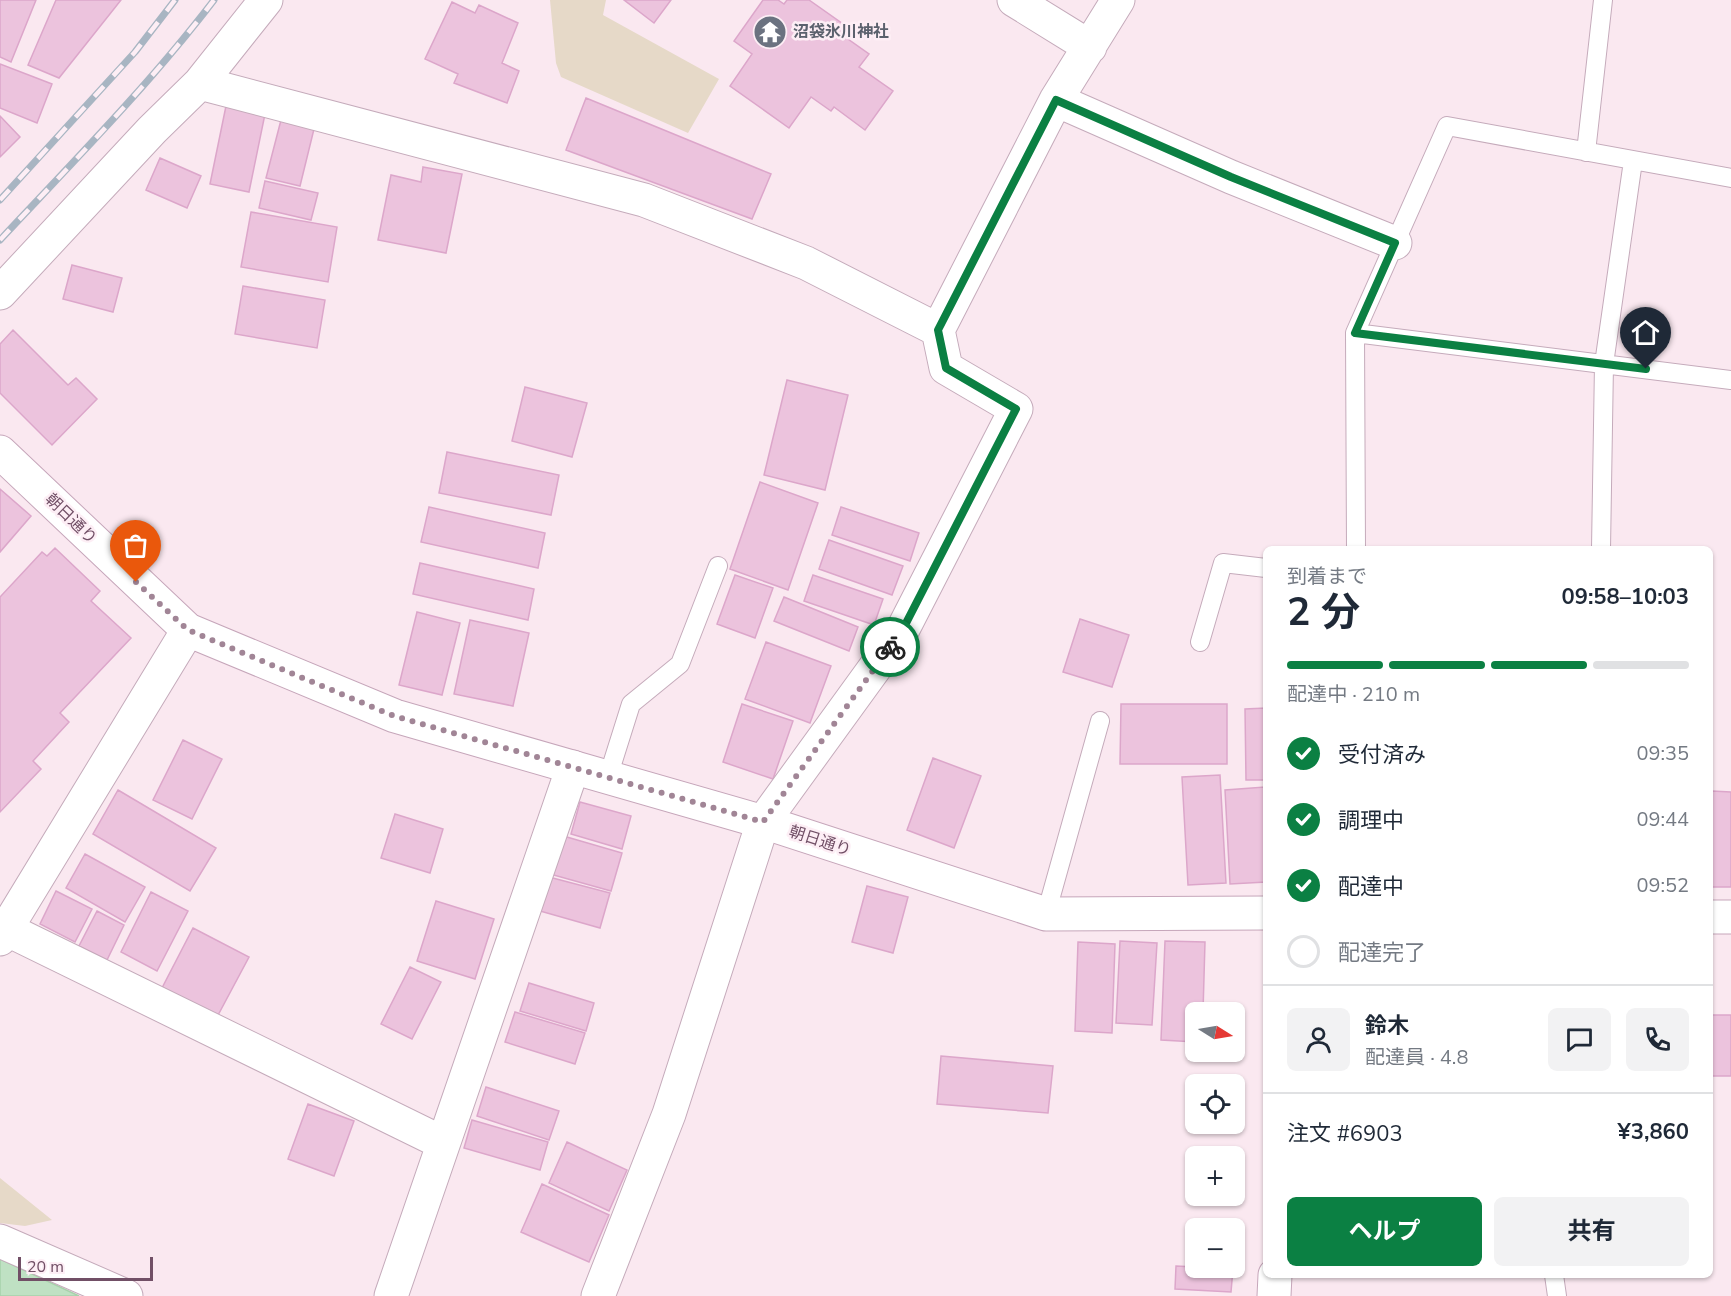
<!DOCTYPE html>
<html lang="ja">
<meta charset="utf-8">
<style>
:root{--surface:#fff;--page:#f2f2f3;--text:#1f2937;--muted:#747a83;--line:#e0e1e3;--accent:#0b8043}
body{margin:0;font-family:"Nunito Sans","Noto Sans JP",sans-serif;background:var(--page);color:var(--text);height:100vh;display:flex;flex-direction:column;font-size:22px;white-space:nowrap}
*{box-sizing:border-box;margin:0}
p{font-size:20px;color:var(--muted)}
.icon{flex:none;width:33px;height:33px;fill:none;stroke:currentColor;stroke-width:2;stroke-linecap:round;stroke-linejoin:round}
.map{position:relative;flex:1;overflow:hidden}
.details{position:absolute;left:1263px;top:546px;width:450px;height:732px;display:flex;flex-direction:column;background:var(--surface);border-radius:9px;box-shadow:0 2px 4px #0004}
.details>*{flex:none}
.needle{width:39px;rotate:101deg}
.buttons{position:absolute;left:1185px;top:1002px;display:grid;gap:12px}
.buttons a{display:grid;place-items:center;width:60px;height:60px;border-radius:9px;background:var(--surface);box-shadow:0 2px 4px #0004;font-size:30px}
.scale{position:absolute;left:18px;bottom:15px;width:135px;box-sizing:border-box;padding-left:6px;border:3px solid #714f66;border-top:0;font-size:16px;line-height:21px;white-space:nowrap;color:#714f66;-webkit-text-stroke:4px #fdeef5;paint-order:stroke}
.pin{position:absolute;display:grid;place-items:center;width:51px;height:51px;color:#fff;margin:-62px -26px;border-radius:50% 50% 50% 0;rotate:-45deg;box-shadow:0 0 6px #0007}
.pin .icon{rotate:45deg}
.courier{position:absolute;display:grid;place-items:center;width:60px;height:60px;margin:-30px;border:4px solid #0b8043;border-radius:50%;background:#fff;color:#222;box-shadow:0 2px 8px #0007}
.head em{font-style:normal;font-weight:700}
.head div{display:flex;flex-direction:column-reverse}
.head{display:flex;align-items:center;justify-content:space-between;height:102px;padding:0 24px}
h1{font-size:39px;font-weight:700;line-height:45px}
.bar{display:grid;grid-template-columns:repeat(4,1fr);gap:9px 6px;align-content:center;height:72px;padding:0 24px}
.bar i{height:8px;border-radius:4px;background:var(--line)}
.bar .active{background:var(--accent)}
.bar p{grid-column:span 4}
.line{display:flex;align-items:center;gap:15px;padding:0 24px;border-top:2px solid var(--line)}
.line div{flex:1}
.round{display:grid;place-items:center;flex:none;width:63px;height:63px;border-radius:9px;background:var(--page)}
ol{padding:0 24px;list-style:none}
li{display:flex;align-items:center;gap:18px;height:66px}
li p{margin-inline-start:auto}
li .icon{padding:6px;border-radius:50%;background:var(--accent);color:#fff;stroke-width:4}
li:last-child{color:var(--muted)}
li i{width:33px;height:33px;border:3px solid var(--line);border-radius:50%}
.primary-button{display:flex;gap:12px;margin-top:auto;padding:12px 24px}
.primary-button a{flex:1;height:69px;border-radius:9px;background:var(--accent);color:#fff;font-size:24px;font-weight:700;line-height:69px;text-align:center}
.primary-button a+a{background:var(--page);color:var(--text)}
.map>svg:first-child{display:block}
</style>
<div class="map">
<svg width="1731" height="1296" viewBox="0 0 1731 1296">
<rect width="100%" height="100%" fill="#fae8f0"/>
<path fill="#e6d9c8" d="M 550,0 L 606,0 L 603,15 L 719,79 L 688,133 L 561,77 L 556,63 Z
M 0,1178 L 52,1220 L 25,1226 L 0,1223 Z"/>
<path fill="#bfe1c3" stroke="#a7d1ab" stroke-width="1.5" d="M 0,1259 L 79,1296 L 0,1296 Z"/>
<path fill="#ecc3dd" stroke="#dca6ca" stroke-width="1.5" d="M 0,0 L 36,0 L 11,62 L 0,57 Z
M 56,0 L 121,0 L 59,78 L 28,65 Z
M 624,0 L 671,0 L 654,23 Z
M 763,0 L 778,0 L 784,4 L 787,0 L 809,0 L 853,31 L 848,39 L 869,54 L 859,67 L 893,91 L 865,130 L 834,107 L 831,111 L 811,97 L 789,128 L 730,86 L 752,54 L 734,41 Z
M 452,2 L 475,13 L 479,5 L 518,23 L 502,63 L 519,71 L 507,103 L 454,83 L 458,74 L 425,59 Z
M 0,64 L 52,84 L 37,123 L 0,108 Z
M 586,98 L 771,174 L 752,219 L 566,150 Z
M 226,106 L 265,114 L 249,192 L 210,184 Z
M 0,116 L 20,137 L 0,157 Z
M 281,120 L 314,129 L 300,186 L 266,178 Z
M 160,158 L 201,176 L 187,208 L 146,190 Z
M 423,167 L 462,174 L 446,253 L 378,240 L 391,175 L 421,182 Z
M 265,181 L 318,193 L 311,220 L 259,208 Z
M 251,212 L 337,227 L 328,282 L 241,267 Z
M 72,265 L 122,278 L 113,312 L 63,299 Z
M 243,286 L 325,300 L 317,348 L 235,334 Z
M 13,330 L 68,385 L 76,378 L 97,399 L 52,445 L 0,393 L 0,344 Z
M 787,380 L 848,395 L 825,490 L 764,475 Z
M 525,387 L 587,403 L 572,457 L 512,441 Z
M 447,452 L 559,475 L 551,515 L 439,493 Z
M 760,482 L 818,503 L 788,590 L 730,569 Z
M 0,489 L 31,516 L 0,552 Z
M 429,507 L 545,533 L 538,568 L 421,542 Z
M 841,507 L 919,533 L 910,561 L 832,535 Z
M 829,540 L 903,566 L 892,595 L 819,569 Z
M 55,548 L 100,591 L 91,601 L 131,638 L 60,713 L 69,722 L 33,761 L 41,769 L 0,812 L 0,597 L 42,552 L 47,556 Z
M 420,563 L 534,589 L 528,620 L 413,594 Z
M 735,575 L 773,588 L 755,638 L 717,624 Z
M 813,575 L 883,599 L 874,625 L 804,601 Z
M 784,597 L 858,627 L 849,651 L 774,621 Z
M 417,612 L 460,623 L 442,695 L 399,685 Z
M 1080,619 L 1129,635 L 1112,687 L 1063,672 Z
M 470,620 L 529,633 L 513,706 L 454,694 Z
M 766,642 L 831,666 L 810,723 L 745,699 Z
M 742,704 L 793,721 L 773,779 L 723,762 Z
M 1121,704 L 1227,704 L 1227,764 L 1120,764 Z
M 1266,708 L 1266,780 L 1246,780 L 1245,709 Z
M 183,740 L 222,759 L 192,819 L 153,800 Z
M 933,758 L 981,776 L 954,848 L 907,830 Z
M 1220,775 L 1226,883 L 1188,885 L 1182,777 Z
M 1265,787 L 1266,882 L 1230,884 L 1225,790 Z
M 118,790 L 216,848 L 190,891 L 93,834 Z
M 1712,791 L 1731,792 L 1731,887 L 1710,887 Z
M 580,802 L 631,816 L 622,849 L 571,834 Z
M 395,814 L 443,829 L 430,873 L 381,858 Z
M 560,835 L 622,853 L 611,891 L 550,874 Z
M 85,854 L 145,887 L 125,922 L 66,888 Z
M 549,877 L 610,893 L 600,928 L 540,911 Z
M 867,886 L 908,897 L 893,953 L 852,942 Z
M 56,891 L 92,909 L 75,942 L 40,924 Z
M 151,892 L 188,911 L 157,971 L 121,952 Z
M 436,901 L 494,919 L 475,979 L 417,961 Z
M 97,911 L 124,925 L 107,960 L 79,946 Z
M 193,928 L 249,957 L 217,1017 L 162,988 Z
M 1120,941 L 1157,943 L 1152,1025 L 1116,1023 Z
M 1165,941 L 1205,942 L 1203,1012 L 1196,1012 L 1196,1042 L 1161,1040 Z
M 1078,942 L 1115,944 L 1112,1033 L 1075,1031 Z
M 410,967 L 441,982 L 412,1039 L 381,1024 Z
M 529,983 L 594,1003 L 586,1031 L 520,1011 Z
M 515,1012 L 585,1033 L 575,1064 L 505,1042 Z
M 1710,1015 L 1731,1015 L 1731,1076 L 1710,1076 Z
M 941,1056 L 1053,1066 L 1048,1113 L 937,1104 Z
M 486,1087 L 559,1111 L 549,1140 L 477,1116 Z
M 308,1104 L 354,1121 L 334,1176 L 288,1159 Z
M 472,1120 L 548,1142 L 540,1170 L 464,1148 Z
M 567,1142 L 627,1170 L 609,1211 L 549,1183 Z
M 542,1184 L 609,1215 L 589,1262 L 521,1232 Z
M 1176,1266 L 1233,1269 L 1231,1292 L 1175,1289 Z"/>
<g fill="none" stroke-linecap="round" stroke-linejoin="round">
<g stroke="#c5abbb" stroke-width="20">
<path id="lane" d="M 1586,152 L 1603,0
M 1355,333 L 1731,380
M 1356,549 L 1355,333 L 1447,126 L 1731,178
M 1601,549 L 1604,364 L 1633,161
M 1200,642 L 1223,563 L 1266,568
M 608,777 L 631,704 L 680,664 L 718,566
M 1046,914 L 1100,721
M 1554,1275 L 1557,1296"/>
</g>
<g stroke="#c5abbb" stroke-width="35">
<path id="street" d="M 1014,0 L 1090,47
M 200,83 L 644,200 L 806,263 L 938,330
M 1056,100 L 1231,177 L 1395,243
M 0,293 L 152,130 L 200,83 L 266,0
M 6,929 L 443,1143
M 0,939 L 188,630
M 0,1241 L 126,1296
M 391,1296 L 573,767
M 598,1296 L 669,1114 L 763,822 L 903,629 L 1016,409 L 946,368 L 938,330 L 1056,100 L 1118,0"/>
</g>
<g stroke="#c6a6ba" stroke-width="35">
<path id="secondary" d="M 0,452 L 188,630 L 395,716 L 763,822 L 1046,914 L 1266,913
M 1710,917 L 1731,917
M 1274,1296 L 1275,1275"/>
</g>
<use href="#lane" stroke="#fff" stroke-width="18"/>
<use href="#street" stroke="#fff" stroke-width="33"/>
<use href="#secondary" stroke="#fff" stroke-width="33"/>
<g stroke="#a8b5c2" stroke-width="7">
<path id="rail" d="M 0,200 L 135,52 L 175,0
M 0,240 C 73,162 149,85 214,0"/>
</g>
<use href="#rail" stroke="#fdeef5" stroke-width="4.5" stroke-dasharray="14" stroke-linecap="butt"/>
</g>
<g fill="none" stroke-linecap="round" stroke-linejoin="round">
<path stroke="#a18596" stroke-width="6" stroke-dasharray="0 10.8" d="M 136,582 L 188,630 L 394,716 L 763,822 L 890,647"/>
<path stroke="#0b8043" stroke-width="8" d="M 890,647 L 903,629 L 1016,409 L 946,368 L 938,330 L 1056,100 L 1231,177 L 1395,243 L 1355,333 L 1646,369"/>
</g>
<defs>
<g id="temple-disc" transform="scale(1.725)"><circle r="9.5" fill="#6b7280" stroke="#fdeef5"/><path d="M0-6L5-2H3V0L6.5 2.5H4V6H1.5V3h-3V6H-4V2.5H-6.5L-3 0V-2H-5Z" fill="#fff"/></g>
</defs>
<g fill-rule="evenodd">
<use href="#temple-disc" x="770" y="32"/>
</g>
<g text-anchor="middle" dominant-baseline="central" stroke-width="5" stroke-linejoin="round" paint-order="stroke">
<g font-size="16" font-weight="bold" fill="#5b616d" stroke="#fdeef5" text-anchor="start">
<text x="793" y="32">沼袋氷川神社</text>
</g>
<g font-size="16" fill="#714f66" stroke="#fdeef5">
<text transform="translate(71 519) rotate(44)">朝日通り</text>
<text transform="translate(820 841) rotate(18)">朝日通り</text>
</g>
</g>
</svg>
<div class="buttons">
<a><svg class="needle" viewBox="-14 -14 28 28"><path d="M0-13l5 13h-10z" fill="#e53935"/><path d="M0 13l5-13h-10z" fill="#747a83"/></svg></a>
<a><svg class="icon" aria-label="locate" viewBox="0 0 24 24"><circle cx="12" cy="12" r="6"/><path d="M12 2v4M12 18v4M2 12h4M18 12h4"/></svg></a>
<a>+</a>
<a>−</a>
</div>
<div class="scale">20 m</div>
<div class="pin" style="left:136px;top:582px;background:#ea580c"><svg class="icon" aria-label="bag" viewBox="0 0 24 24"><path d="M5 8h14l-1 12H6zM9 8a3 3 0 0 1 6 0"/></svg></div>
<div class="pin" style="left:1646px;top:369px;background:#1f2937"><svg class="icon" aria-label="home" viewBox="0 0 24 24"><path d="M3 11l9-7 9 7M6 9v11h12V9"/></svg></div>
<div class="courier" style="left:890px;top:647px"><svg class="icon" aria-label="bike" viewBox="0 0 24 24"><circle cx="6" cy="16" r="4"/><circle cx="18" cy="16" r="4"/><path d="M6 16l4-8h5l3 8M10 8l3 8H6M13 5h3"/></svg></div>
<section class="details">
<div class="head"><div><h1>2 分</h1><p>到着まで</p></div><em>09:58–10:03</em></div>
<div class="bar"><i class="active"></i><i class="active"></i><i class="active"></i><i></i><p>配達中 · 210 m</p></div>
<ol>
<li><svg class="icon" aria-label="check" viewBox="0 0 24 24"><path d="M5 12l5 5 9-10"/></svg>受付済み<p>09:35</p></li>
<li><svg class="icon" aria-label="check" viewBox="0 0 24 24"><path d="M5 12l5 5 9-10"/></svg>調理中<p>09:44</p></li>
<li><svg class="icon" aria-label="check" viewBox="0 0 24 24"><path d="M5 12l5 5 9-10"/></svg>配達中<p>09:52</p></li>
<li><i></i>配達完了</li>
</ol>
<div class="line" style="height:108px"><a class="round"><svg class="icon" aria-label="person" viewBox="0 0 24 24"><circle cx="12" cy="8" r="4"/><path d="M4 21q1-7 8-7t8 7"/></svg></a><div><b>鈴木</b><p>配達員 · 4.8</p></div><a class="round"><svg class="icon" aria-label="chat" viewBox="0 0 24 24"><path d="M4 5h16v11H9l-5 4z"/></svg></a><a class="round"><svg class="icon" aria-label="phone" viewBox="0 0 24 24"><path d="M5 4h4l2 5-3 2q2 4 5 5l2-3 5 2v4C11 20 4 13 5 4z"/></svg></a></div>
<div class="line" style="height:78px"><div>注文 #6903</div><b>¥3,860</b></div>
<div class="primary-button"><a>ヘルプ</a><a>共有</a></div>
</section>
</div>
